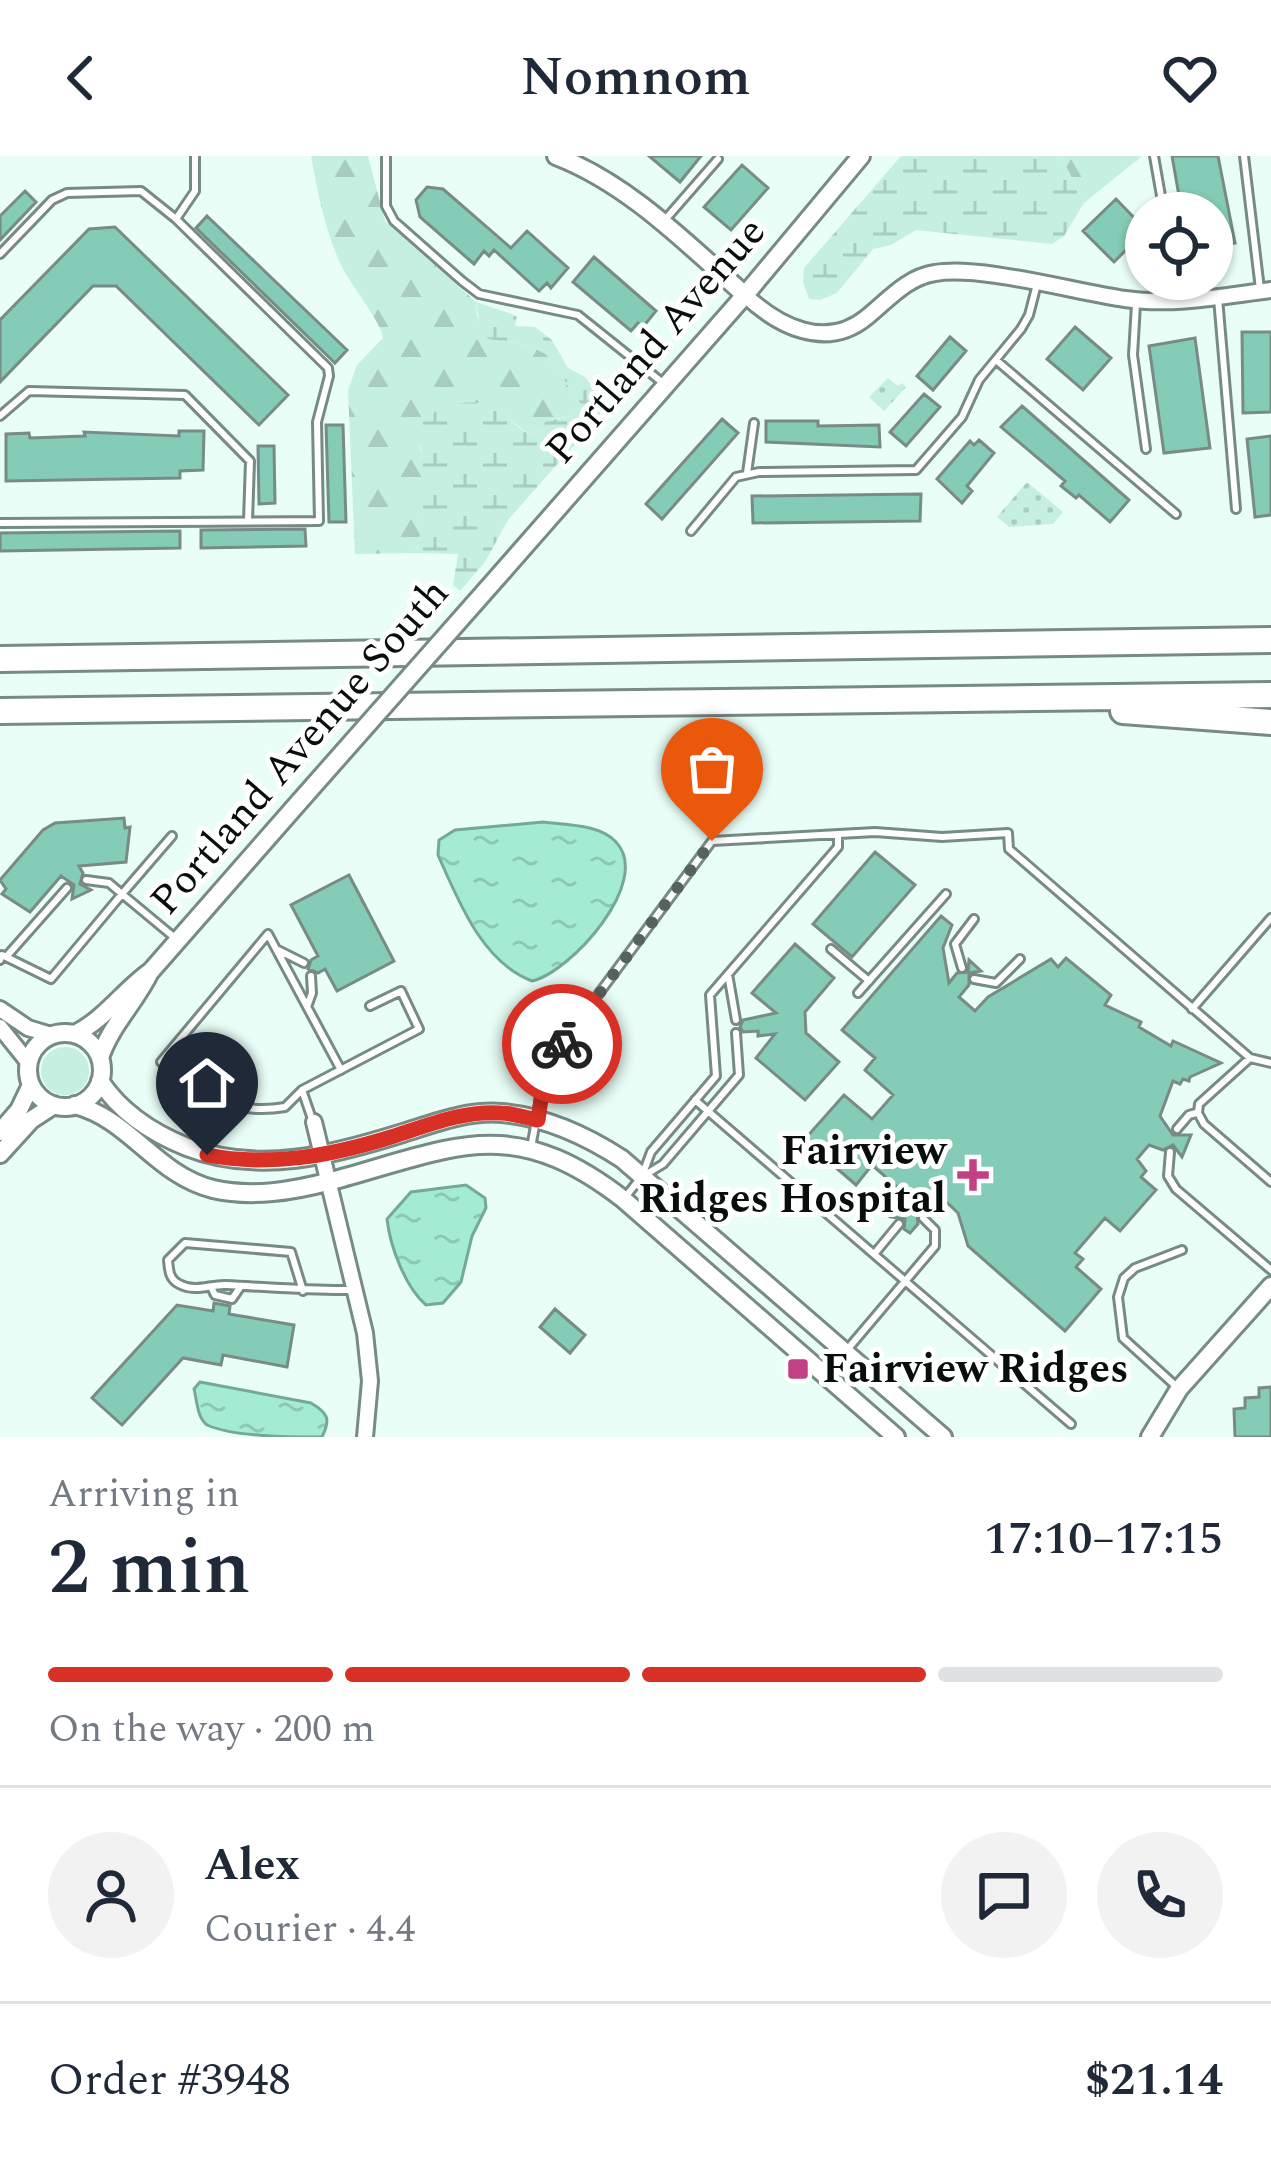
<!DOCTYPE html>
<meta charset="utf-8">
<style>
:root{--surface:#fff;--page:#f2f2f3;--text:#1f2937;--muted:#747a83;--line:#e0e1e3;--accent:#d93025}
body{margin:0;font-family:Spectral,serif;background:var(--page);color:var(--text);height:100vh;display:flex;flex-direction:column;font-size:45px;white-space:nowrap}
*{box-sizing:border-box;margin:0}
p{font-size:39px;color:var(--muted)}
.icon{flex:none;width:66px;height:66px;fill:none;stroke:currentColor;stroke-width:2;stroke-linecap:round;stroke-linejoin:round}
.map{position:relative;height:1281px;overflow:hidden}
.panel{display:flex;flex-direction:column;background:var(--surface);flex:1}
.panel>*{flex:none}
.tools{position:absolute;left:1125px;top:36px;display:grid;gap:24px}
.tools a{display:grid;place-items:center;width:108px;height:108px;border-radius:50%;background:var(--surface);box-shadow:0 3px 9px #0004;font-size:60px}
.pin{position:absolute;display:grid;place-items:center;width:102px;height:102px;color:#fff;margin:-123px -51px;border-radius:50% 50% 50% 0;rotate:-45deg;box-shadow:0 0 12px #0007}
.pin .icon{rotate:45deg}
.courier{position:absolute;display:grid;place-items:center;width:120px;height:120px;margin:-60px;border:9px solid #d93025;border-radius:50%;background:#fff;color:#222;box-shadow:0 3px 15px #0007}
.headline em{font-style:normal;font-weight:600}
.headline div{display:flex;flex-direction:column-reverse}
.headline{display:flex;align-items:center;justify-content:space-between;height:204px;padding:0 48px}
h1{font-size:78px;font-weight:600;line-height:90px}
.bar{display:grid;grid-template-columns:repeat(4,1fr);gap:18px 12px;align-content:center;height:144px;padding:0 48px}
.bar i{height:15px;border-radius:9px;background:var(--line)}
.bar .active{background:var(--accent)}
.bar p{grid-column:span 4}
.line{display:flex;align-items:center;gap:30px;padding:0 48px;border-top:3px solid var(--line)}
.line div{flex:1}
.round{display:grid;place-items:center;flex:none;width:126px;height:126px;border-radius:63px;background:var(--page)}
header{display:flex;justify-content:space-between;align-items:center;height:156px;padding:0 48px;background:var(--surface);font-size:54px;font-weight:600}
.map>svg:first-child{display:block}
</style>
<header><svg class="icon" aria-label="back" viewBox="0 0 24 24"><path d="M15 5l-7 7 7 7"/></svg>Nomnom<svg class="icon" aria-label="heart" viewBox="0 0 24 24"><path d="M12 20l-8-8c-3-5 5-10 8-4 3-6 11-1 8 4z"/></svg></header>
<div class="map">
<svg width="1271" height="1281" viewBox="0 0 1271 1281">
<defs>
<pattern id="forest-firs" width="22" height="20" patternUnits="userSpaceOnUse" patternTransform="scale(3)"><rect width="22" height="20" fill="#c5f0e1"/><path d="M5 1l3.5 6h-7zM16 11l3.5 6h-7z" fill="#a8cdc0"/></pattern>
<pattern id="wetland-marsh" width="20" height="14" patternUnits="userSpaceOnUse" patternTransform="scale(3)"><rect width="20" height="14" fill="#c5f0e1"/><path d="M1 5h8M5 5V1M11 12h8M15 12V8" fill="none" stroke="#a8cdc0"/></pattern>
<pattern id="park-dots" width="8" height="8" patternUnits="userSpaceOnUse" patternTransform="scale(3)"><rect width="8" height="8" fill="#c5f0e1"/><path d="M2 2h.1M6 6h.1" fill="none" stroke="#a8cdc0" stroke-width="1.8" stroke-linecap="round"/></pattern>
<pattern id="water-ripples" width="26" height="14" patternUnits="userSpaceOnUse" patternTransform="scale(3)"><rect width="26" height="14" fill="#a3ebd3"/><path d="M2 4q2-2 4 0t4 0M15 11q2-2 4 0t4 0" fill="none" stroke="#8bc8b4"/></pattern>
</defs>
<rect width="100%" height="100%" fill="#e9fef7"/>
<path fill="#c5f0e1" d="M41 915a24 24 0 1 1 48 0a24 24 0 1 1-48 0Z"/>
<path fill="url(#forest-firs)" d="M 311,0 L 368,0 L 385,65 L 476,146 L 477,160 L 488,183 L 527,189 L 546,198 L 583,251 L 578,259 L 553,263 L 539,275 L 528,278 L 503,257 L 420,291 C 426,326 427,363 415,397 L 355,398 L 348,234 L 357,209 L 383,182 C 382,167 350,128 341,109 C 325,74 318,38 311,0 Z
M 1061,0 L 1142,0 L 1084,47 Z"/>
<path fill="url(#wetland-marsh)" d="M 901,0 L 1061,0 L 1084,47 L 1064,80 L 1052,88 L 916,74 L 891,89 L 873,93 L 837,137 L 820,144 L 809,143 L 803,126 L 804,112 Z
M 476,146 L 517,160 L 515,170 L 535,171 L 552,184 L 568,212 L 585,221 L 604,247 L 599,261 L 508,364 L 485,406 L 460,435 L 453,429 L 458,398 L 415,397 C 430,354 419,311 421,267 C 437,249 474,240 496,252 C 508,259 516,271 528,278 L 539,275 L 546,265 L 578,259 L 583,251 L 546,198 L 527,189 L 488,183 L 481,176 Z"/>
<path fill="url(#park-dots)" d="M 888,222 L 898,230 L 902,227 L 906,231 L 884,255 L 869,241 Z
M 1027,326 L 1063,356 L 1053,368 L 1009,371 L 997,361 Z"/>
<path fill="url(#water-ripples)" stroke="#74a997" stroke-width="3" d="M 543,666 C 565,669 600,668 616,686 C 653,725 571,816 532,825 C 482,806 459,746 438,699 L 439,684 L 455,674 Z
M 466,1029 L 485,1042 L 486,1052 L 472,1080 L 461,1126 L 443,1147 L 426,1149 C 405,1131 390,1090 387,1063 L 411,1036 Z
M 200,1226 L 311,1247 C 328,1257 331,1263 322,1281 C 289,1281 234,1281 207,1269 C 197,1261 197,1245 194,1233 Z"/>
<path fill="#84ccb5" stroke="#788b84" stroke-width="3" d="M 649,0 L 701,0 L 680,26 Z
M 1172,0 L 1218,0 L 1235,87 L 1212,91 L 1212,57 L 1182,57 Z
M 742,9 L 768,32 L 731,74 L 704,51 Z
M 427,31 L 443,33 L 511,92 L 527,75 L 568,112 L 551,132 L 547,127 L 539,135 L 494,94 L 489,100 L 484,95 L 474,108 L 420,61 L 416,44 Z
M 25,35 L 36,46 L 0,84 L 0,60 Z
M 1116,43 L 1146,74 L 1114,106 L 1083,75 Z
M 207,60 L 347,194 L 335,207 L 196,72 Z
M 115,71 L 288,239 L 259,269 L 116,130 L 93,130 L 0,226 L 0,164 L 89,73 Z
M 594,101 L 656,155 L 643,171 L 638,167 L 631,175 L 573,126 Z
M 1075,171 L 1111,202 L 1083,234 L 1047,203 Z
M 1242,176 L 1271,176 L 1271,256 L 1243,257 Z
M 950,181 L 966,195 L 933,234 L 917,220 Z
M 1195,182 L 1210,292 L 1164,297 L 1149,190 Z
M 924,238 L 940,251 L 906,290 L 890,276 Z
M 1022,250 L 1129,344 L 1110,366 L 1079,339 L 1076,342 L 1061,330 L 1065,325 L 1001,271 Z
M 722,263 L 738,277 L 662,363 L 646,348 Z
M 766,265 L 818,265 L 818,270 L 879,269 L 880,291 L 766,286 Z
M 326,269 L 343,269 L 346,366 L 329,366 Z
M 179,275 L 204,275 L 203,314 L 180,315 L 180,322 L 6,325 L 6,278 L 29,277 L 30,282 L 85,280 L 84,276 L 179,280 Z
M 1271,280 L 1271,359 L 1255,361 L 1247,283 Z
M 979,284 L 994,297 L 967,330 L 972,335 L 962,347 L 937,323 L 970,285 L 974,289 Z
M 258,290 L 274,290 L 275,347 L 259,348 Z
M 921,338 L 920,365 L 753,367 L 752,340 Z
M 305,373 L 306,390 L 201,392 L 201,374 Z
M 180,375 L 180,392 L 0,395 L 0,377 Z
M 124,662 L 125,672 L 130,671 L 126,706 L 79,710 L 83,717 L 80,728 L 91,734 L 72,743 L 74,729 L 61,720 L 30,756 L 2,738 L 6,733 L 0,724 L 43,674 L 55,667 Z
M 875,696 L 915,729 L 852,801 L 813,768 Z
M 349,719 L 394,805 L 337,835 L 325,813 L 318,817 L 308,813 L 311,804 L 318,800 L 291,749 Z
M 941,760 L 952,769 L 943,792 L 949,827 L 957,817 L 968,816 L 969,804 L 981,815 L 969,817 L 969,829 L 959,841 L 975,855 L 988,841 L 1051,803 L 1058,811 L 1066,802 L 1111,839 L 1105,849 L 1141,866 L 1139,871 L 1171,890 L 1173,885 L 1221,907 L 1190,921 L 1189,925 L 1183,923 L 1180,928 L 1173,925 L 1160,960 L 1173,979 L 1191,979 L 1182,1001 L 1173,989 L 1163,994 L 1149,989 L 1137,1003 L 1146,1015 L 1141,1021 L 1156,1034 L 1120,1075 L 1105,1062 L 1075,1097 L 1083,1103 L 1076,1111 L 1101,1133 L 1065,1175 L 968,1090 L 958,1057 L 941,1041 L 928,1056 L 917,1058 L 918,1068 L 910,1077 L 904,1073 L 905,1063 L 891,1061 L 906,1044 L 899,1039 L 902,1035 L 872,1009 L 856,1029 L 804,984 L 844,939 L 872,963 L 893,939 L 865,914 L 875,902 L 842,874 Z
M 795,788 L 834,822 L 805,856 L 806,877 L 839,906 L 805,944 L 756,902 L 775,878 L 758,880 L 758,875 L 743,876 L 740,871 L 743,864 L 776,857 L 752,837 Z
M 214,1147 L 230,1150 L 229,1158 L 294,1169 L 287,1211 L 223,1199 L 221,1209 L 183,1202 L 122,1269 L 92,1242 L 177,1149 L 213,1155 Z
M 555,1153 L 585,1179 L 570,1197 L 540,1171 Z
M 1271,1231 L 1271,1281 L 1235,1281 L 1234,1253 L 1245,1252 L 1245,1242 L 1259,1241 L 1259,1232 Z"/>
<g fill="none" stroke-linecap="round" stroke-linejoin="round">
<g stroke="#778a83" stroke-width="12">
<path id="service" d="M 386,0 L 386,50 L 394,65 L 462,125 L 479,138 L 578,159 L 663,227
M 1154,0 L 1164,57
M 1244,0 L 1260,133
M 664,65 L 718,3
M 0,98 L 52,44 L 67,37 L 141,35 L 176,63
M 1174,123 L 1177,143
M 1218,142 L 1236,353
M 1136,148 L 1133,199 L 1146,293
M 996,204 L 1176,358
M 0,260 L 29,235 L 185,239 L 250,305 L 248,365
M 747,317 L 754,267
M 0,367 L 319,365 L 317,266 L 329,220 L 328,212 L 176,63 L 195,35 L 195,0
M 691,375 L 736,321 L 759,316 L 916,314 L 962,261 L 979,224 L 1021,173 L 1029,159 L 1037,128
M 86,724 L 109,727 L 122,738 L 172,680
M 276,793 L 304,807
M 831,793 L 869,825
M 6,801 L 67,732
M 0,804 L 2,799 L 51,823 L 122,738 L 175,782
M 962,812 L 955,788 L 974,763
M 728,818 L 736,864
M 974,823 L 996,827 L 1020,803
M 858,837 L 946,738
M 307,851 L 312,837 L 311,820
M 1192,853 L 1271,762
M 1250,902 L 1199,948 L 1198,957 L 1204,968 L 1271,1026
M 302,934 L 285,951 C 233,960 199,939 161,906 L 268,778 L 341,914
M 695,944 L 1071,1268
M 312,963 L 302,934 L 419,873 L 401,835 L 370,850
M 1177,973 L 1189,959 L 1196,957
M 531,992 L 546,909 L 712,685 L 875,676 L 942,681 L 1008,677 L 1009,693 L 1250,902 L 1271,907
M 1170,996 L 1168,1020 L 1176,1033 L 1271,1114
M 645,1019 L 663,1008 L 739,919 L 736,877
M 627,1039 L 642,1020 L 651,996 L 716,920 L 710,839 L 838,691 L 838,678
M 875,1097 L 899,1068
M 211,1131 L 215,1139 L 232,1143 L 241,1130
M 303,1135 L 291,1096 L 185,1087 L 168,1104 C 169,1114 169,1123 179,1128 C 196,1137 210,1128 226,1129 C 269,1131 310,1135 353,1134
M 835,1208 L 935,1090 L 935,1074 L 923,1062
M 1178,1232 L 1123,1182 L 1118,1141 L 1124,1122 L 1135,1112 L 1182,1094"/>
</g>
<g stroke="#778a83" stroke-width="20">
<path id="minor" d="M 745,139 C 778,170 826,195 867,161 C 888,144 907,121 935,117 C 981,109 1075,136 1125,143 C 1174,150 1223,140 1271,134
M 0,853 L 28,872 L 51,879
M 0,871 L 28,906
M 314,966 L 365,1177 L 370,1225 L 365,1281"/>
</g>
<g stroke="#778a83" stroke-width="22">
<path id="tertiary" d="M 556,0 C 629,28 687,88 745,139
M 503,415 L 745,139 L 861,0
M28 914a37 37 0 1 1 74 0a37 37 0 1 1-74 0Z
M 75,878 C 105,863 123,835 151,815 L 300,645
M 100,902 C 110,870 135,847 150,816
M 100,925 C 121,957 152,977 187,991 C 258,1019 333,999 403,977 C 435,967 468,954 502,957 C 546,961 585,979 622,1003 L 943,1281
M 75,949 C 130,963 156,1019 213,1033 C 252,1042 293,1035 331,1025 C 454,992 510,956 623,1043 L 896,1281
M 0,976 L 19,954 L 31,929
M 0,998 L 31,964 L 54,949
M 1150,1281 L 1179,1233 L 1271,1130"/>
</g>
<g stroke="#778a83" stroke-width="30">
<path id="motorway" d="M 0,503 L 1271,484
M 0,555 L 1271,539
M 1123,555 L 1271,566"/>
</g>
<use href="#service" stroke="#fff" stroke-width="6"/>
<use href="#minor" stroke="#fff" stroke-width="14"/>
<use href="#tertiary" stroke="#fff" stroke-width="16"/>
<use href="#motorway" stroke="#fff" stroke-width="24"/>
<g stroke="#778a83" stroke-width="22" stroke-linecap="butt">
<path id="tertiary-bridge" d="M 300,645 L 503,415"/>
</g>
<use href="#tertiary-bridge" stroke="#fff" stroke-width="16"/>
</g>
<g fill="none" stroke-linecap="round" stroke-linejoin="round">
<path stroke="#56625e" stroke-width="12" stroke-dasharray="0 21.6" d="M 562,888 L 712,685"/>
<path stroke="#d93025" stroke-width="15" d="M 207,999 C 270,1011 330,1000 391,981 C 426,970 463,954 501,957 C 513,957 526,962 538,964 L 546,909 L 562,888"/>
</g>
<g fill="#c34085" stroke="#fff" stroke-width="4.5">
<path d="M967 1001h12v12h12v12h-12v12h-12v-12h-12v-12h12z"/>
<rect x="786" y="1201" width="24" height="24" rx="6"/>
</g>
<g text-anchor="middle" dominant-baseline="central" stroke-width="10" stroke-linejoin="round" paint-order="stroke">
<g font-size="42" fill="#070e0b" stroke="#fff">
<text transform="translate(656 185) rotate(-49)">Portland Avenue</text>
<text transform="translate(300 591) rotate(-49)">Portland Avenue South</text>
</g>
<g font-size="42" font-weight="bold" fill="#070e0b" stroke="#fff" text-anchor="end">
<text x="946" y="995">Fairview<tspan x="946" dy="48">Ridges Hospital</tspan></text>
<text x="822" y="1213" text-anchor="start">Fairview Ridges</text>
</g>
</g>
</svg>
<div class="tools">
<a><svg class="icon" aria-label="locate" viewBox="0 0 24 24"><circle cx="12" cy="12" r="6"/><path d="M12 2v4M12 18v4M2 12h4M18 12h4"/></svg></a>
</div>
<div class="pin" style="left:712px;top:685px;background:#ea580c"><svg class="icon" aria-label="bag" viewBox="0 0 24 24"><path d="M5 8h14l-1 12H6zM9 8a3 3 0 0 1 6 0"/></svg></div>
<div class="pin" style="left:207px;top:999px;background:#1f2937"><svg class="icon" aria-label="home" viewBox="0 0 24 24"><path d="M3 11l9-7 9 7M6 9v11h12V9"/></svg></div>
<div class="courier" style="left:562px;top:888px"><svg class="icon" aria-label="bike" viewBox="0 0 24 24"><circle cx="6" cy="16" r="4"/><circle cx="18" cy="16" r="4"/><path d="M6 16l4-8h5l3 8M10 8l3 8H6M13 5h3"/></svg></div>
</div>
<section class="panel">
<div class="headline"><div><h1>2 min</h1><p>Arriving in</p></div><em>17:10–17:15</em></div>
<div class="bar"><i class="active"></i><i class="active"></i><i class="active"></i><i></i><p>On the way · 200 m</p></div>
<div class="line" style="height:216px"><a class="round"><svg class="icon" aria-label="person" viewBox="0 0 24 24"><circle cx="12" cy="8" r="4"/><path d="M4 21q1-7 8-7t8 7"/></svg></a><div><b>Alex</b><p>Courier · 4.4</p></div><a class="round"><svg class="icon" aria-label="chat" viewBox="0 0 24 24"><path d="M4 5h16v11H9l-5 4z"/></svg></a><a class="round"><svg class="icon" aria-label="phone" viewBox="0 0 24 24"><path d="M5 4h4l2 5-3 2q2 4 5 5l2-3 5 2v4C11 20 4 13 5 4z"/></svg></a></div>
<div class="line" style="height:156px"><div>Order #3948</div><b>$21.14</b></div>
</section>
